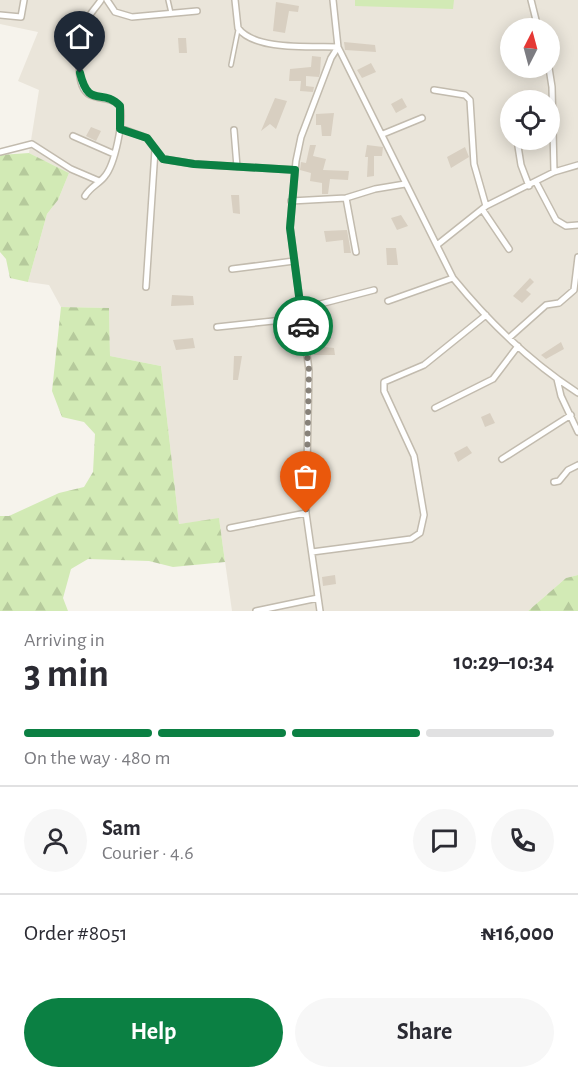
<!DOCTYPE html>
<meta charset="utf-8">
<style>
:root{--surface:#fff;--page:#f7f7f7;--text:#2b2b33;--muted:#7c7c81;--line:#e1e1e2;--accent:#0b8043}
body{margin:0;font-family:"Alegreya Sans",sans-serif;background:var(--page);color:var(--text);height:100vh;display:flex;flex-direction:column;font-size:22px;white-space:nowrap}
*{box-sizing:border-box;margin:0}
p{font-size:20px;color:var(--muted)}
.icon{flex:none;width:33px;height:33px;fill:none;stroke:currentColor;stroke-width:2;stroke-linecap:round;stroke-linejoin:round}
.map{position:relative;height:611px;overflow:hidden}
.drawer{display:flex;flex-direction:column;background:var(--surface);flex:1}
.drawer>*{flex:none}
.needle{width:39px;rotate:6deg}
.controls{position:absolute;left:500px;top:18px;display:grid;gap:12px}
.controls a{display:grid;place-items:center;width:60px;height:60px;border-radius:50%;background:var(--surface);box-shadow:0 3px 15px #0003;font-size:30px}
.pin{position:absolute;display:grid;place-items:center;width:51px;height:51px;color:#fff;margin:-62px -26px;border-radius:50% 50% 50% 0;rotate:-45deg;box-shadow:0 0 6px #0007}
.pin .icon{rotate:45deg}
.courier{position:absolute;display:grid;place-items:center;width:60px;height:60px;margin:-30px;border:4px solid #0b8043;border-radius:50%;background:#fff;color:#222;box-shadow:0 2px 8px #0007}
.overview em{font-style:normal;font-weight:600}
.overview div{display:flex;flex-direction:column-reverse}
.overview{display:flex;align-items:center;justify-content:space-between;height:102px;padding:0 24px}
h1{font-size:39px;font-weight:600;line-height:45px}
.bar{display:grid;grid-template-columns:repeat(4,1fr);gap:9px 6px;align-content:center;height:72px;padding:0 24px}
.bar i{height:8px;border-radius:4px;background:var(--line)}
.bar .active{background:var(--accent)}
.bar p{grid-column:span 4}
.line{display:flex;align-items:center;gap:15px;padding:0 24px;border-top:2px solid var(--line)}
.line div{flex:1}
.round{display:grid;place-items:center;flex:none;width:63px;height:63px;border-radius:32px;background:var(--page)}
.button{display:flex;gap:12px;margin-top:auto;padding:12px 24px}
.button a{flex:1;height:69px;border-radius:36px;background:var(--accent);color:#fff;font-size:24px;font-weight:600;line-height:69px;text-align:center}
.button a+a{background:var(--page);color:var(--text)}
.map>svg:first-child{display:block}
</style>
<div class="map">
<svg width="578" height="611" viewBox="0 0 578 611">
<defs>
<pattern id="forest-firs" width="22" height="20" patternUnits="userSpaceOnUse" patternTransform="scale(1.5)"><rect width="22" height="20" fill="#d2eab5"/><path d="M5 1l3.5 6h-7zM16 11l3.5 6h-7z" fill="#b6ca9c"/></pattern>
</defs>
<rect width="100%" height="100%" fill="#f6f3ec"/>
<path fill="#eae5da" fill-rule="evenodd" d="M 0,0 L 578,0 L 578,575 L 566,578 L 528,611 L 232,611 L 219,519 L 179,524 L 161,366 L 110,356 L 109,308 L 61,307 L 49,285 L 28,282 L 47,214 L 58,200 L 69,173 L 29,153 L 39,90 L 18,81 L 38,32 L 0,24 ZM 510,28 L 549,28 L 549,68 L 510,68 ZM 510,100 L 549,100 L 549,140 L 510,140 Z"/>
<path fill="#d2eab5" d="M 355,0 L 454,0 L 453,9 L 355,6 Z"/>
<path fill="url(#forest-firs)" d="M 29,153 L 69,173 L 58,200 L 47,214 L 28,282 L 10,278 L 6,259 L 0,252 L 0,155 Z
M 61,307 L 109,308 L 110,356 L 161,366 L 179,524 L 219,518 L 225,562 L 173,567 L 149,561 L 88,559 L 71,569 L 63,598 L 68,611 L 0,611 L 0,516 L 9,516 L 59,493 L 84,487 L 93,472 L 95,434 L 84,422 L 62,417 L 52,391 Z
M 578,575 L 578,611 L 528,611 L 566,578 Z"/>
<path fill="#d8cfc1" d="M 276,2 L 299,6 L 298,12 L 289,11 L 285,33 L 273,31 Z
M 178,38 L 186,38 L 187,53 L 179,53 Z
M 344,42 L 375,45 L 376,52 L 345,50 Z
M 312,56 L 321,57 L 320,73 L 319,77 L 306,76 L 306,86 L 314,87 L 313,92 L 300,91 L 301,81 L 289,81 L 290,69 L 311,67 Z
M 371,63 L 376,72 L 362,78 L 357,70 Z
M 275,98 L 287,101 L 276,129 L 270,124 L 261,131 Z
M 402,98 L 407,107 L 396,113 L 391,104 Z
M 334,113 L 331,136 L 322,136 L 321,125 L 316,125 L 316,114 Z
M 91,127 L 101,131 L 96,141 L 86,136 Z
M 310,145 L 316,145 L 313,156 L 326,159 L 323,170 L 349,171 L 348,180 L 330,179 L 328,194 L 322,194 L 322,183 L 310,181 L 311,173 L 300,170 L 301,162 L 306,163 Z
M 367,145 L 383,147 L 382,156 L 374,156 L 374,176 L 367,177 L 368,157 L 365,157 Z
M 465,147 L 469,157 L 451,168 L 447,157 Z
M 231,195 L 239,195 L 240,214 L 233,213 Z
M 401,215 L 408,226 L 397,230 L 391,218 Z
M 347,230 L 351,253 L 344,253 L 343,240 L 326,242 L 324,231 Z
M 386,248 L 396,248 L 398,265 L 387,265 Z
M 530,278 L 534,282 L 526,290 L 531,294 L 522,303 L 513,296 Z
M 172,295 L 193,296 L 194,305 L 171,306 Z
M 193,338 L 195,348 L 176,350 L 173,340 Z
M 561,342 L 564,349 L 546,359 L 541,355 Z
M 314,346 L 334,348 L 335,355 L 314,355 Z
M 234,356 L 242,356 L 238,380 L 233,380 Z
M 490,413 L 495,423 L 485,427 L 481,417 Z
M 467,446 L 472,453 L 458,462 L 454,453 Z
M 335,575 L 336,584 L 323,586 L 322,577 Z"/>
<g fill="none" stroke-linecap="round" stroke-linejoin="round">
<g stroke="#c2bbae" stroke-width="6">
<path id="service" d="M 168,0 L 171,13
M 231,65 L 238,30"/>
</g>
<g stroke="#c2bbae" stroke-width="8">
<path id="minor" d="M 107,0 L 115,12 L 132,17 L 197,11
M 235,0 L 238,28 C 255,51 311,46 338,47
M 333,0 L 338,47 L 453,278 C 489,322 530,362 578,393
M 531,0 L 538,28
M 0,15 L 21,17 L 24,0
M 549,68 L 552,87 L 554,172
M 434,90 L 465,95 L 470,100 L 474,164 L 486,206
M 120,128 L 147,138 L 163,159 L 194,164 L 295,170
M 234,130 L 237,167
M 383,134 L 422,118
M 73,136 L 114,154
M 517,140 L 521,165 L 529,186
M 0,152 L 32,144 L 71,169 L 99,181
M 536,182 L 556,220 L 566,226 L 578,225
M 85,196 C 90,187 99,184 105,176 C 115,164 124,120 120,106 C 112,97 100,100 90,95 C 71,85 81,30 90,15 C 93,10 98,5 101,0
M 346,198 L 356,252
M 291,201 L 346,198 L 375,189 L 405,184
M 482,209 L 509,249
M 437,245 L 486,206 L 554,172 L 578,165
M 232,269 L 294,261
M 146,287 L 155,150
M 388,301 L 453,278
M 301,309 L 374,290
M 217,327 L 302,318
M 509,338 L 546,305 L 559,303 L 574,290 L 578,257
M 557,379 L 561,396 L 578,432
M 435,408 L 493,379 L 518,346
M 502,459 L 571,415
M 554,482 L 559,481 L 568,470 L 578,465
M 230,528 L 306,513
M 312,552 L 411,539 L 420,533 L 424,515 L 414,456 L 384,391 L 384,382 L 424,365 L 486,315
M 256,611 L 318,598
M 320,611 L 306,513 L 309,370 L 290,227 L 296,161 L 301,137 L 331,58 L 338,47"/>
</g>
<use href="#service" stroke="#fff" stroke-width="3"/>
<use href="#minor" stroke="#fff" stroke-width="5"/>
</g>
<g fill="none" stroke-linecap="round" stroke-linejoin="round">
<path stroke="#878178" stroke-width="6" stroke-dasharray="0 10.8" d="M 303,326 L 309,370 L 306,513"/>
<path stroke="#0b8043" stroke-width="8" d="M 80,73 C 89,110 102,87 120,106 L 120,129 L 147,138 L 163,159 L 194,164 L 295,170 L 290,228 L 303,326"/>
</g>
</svg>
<div class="controls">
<a><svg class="needle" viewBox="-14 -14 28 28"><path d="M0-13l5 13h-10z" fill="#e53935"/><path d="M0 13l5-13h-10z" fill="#7c7c81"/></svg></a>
<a><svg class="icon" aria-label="locate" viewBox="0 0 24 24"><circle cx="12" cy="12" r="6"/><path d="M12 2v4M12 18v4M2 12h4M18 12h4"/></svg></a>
</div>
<div class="pin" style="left:306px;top:513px;background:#ea580c"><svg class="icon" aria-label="bag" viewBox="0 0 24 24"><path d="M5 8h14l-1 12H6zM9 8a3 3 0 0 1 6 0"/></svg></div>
<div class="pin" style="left:80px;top:73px;background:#1f2937"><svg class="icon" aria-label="home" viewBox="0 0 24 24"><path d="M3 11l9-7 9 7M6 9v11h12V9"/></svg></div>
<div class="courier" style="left:303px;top:326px"><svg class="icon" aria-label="car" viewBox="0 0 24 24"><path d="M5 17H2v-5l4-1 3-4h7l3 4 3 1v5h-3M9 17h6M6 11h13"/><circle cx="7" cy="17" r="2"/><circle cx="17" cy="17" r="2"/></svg></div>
</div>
<section class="drawer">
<div class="overview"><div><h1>3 min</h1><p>Arriving in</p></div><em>10:29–10:34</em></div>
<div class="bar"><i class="active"></i><i class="active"></i><i class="active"></i><i></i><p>On the way · 480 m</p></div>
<div class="line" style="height:108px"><a class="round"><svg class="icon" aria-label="person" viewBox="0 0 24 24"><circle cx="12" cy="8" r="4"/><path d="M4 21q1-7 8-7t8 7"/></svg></a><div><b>Sam</b><p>Courier · 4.6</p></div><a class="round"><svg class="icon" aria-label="chat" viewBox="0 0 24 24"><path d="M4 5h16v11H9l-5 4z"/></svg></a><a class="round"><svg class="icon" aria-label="phone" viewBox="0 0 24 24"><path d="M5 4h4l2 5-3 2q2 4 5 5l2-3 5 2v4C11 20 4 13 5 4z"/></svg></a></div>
<div class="line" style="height:78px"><div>Order #8051</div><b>₦16,000</b></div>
<div class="button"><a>Help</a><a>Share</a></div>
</section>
